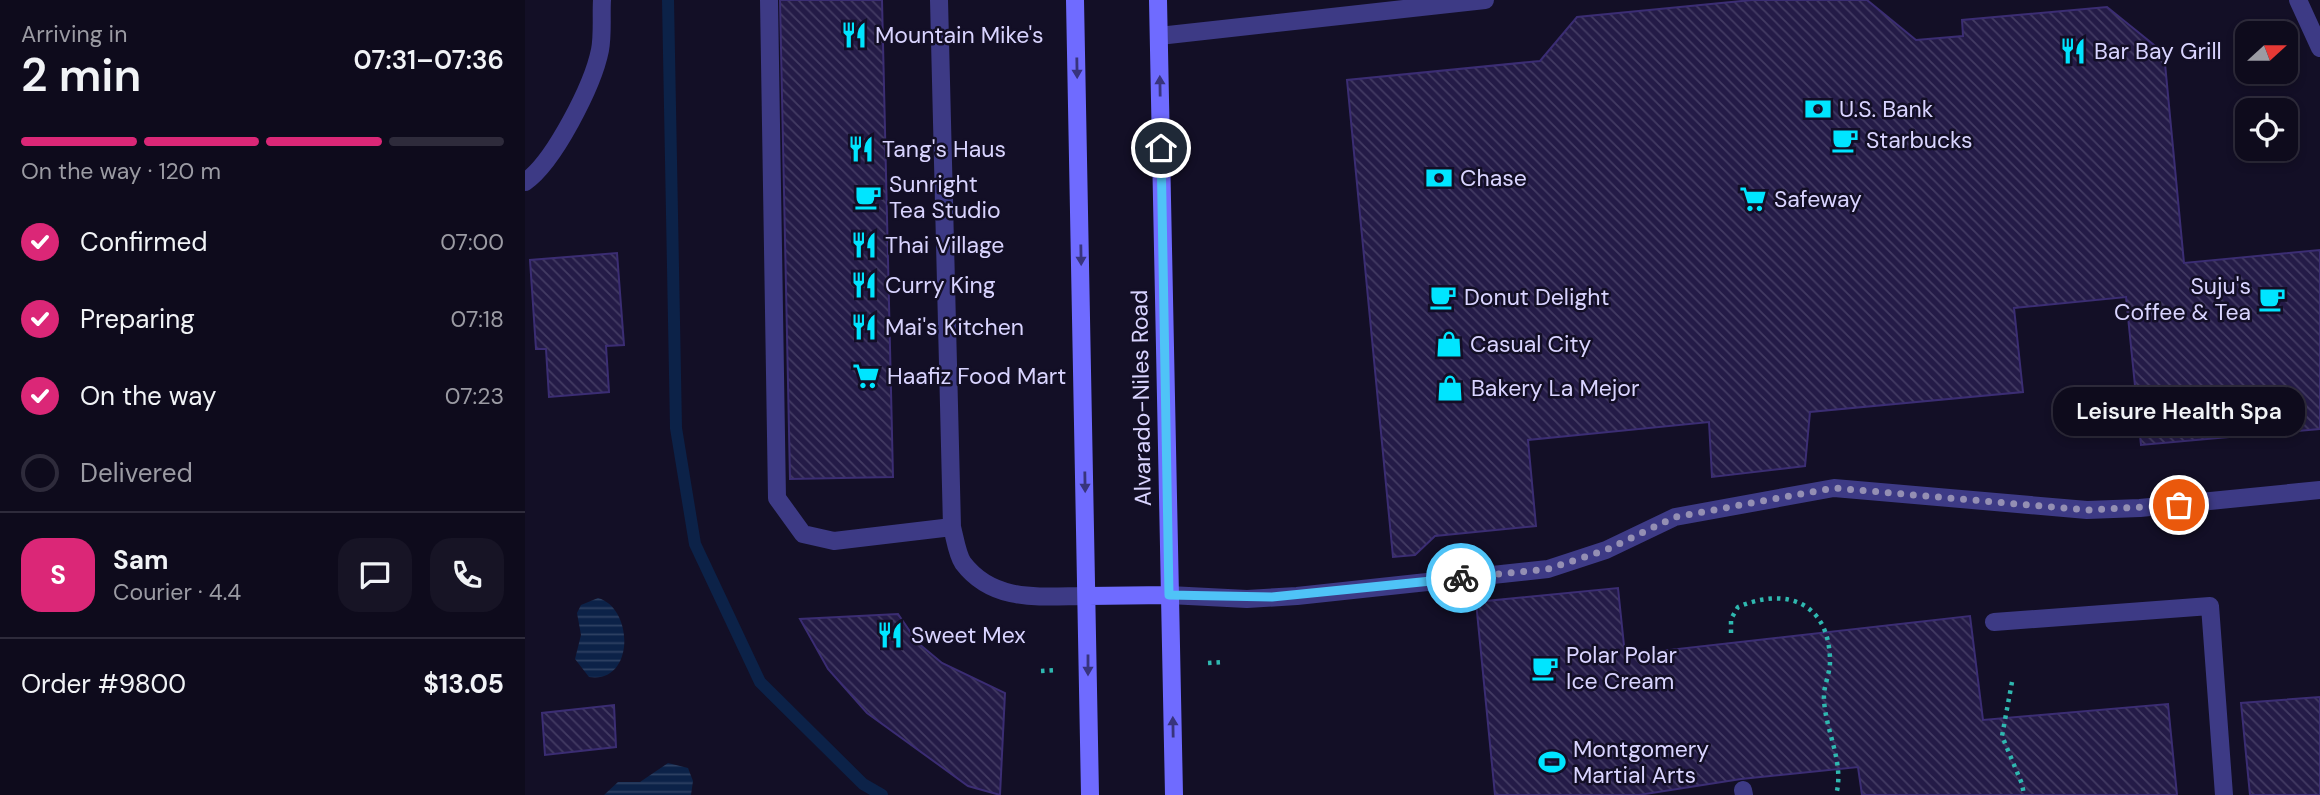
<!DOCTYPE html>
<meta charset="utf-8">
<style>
:root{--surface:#0e0b1c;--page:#171425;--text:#f1f3f6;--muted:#9b9ba3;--line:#2e2b3b;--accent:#db2777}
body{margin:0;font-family:"DM Sans",sans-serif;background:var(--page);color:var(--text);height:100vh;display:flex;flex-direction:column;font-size:26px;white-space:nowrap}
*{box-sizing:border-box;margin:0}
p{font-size:23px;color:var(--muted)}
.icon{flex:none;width:38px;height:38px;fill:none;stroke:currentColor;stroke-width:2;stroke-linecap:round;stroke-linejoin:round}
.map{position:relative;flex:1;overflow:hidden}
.drawer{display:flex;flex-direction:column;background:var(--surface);width:525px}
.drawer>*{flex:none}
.needle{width:46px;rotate:69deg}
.tools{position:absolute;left:1710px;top:21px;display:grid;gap:14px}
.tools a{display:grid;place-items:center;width:63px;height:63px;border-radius:14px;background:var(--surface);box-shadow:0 4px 10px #0003,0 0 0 2px var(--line);font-size:35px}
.pin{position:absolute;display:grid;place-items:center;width:60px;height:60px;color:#fff;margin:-30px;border:4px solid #fff;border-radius:50%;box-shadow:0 2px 7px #0007}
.courier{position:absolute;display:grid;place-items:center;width:70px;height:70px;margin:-35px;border:5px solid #4fc3f7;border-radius:50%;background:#fff;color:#222;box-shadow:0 2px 9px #0007}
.bubble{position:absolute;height:49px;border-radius:21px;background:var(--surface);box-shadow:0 4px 10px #0003,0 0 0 2px var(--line);font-size:23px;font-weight:600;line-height:49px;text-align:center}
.summary em{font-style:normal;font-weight:600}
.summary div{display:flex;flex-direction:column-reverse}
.summary{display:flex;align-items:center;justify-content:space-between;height:119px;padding:0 21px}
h1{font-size:46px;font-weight:600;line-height:52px}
.bar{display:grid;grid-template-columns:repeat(4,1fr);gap:10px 7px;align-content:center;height:84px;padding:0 21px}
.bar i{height:9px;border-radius:5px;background:var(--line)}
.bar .on{background:var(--accent)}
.bar p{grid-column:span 4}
.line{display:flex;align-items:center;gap:18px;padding:0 21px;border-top:2px solid var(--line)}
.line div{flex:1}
.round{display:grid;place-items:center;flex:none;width:74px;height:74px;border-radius:21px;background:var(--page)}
ol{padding:0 21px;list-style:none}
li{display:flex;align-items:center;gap:21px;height:77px}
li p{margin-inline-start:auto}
li .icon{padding:7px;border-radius:50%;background:var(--accent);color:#fff;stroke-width:4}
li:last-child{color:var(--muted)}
li i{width:38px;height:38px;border:4px solid var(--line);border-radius:50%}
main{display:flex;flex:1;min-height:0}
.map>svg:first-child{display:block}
</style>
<main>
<section class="drawer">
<div class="summary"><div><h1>2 min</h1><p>Arriving in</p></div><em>07:31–07:36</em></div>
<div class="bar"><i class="on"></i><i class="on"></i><i class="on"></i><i></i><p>On the way · 120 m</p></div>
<ol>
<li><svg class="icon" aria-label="check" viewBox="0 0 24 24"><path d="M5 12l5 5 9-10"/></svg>Confirmed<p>07:00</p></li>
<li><svg class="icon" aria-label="check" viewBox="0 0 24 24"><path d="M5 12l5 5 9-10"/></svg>Preparing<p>07:18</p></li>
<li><svg class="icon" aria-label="check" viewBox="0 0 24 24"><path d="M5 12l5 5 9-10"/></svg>On the way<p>07:23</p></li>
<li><i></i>Delivered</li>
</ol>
<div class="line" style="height:126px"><b class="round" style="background:var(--accent);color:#fff">S</b><div><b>Sam</b><p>Courier · 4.4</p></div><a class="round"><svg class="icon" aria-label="chat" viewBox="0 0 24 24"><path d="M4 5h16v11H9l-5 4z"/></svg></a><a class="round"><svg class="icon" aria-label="phone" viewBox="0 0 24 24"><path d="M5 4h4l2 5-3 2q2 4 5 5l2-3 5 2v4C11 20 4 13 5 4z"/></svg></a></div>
<div class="line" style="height:91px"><div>Order #9800</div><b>$13.05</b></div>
</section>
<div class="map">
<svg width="1795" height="795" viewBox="0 0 1795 795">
<defs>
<pattern id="water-rules" width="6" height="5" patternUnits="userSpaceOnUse" patternTransform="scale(1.75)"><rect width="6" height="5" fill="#0c2248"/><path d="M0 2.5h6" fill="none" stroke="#2f4163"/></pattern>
<pattern id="building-back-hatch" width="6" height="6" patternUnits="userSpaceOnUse" patternTransform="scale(1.75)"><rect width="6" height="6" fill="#241b47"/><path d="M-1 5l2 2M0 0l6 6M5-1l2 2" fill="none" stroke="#433b63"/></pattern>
</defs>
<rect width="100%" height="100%" fill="#130f26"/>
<path fill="url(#water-rules)" d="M 73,598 C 109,608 110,684 64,677 L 50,659 L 56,635 L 52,613 L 56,605 Z
M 143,763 L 163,768 L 168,781 L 166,795 L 79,795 L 93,782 L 115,782 Z"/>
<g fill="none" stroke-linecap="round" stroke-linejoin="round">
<path stroke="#0c2248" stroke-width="12" d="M 143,0 L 151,428 L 170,544 L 235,682 L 338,784 L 357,795"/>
</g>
<path fill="url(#building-back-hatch)" stroke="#3b2d73" stroke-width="2" d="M 255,0 L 357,0 L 368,477 L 265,479 Z
M 1227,0 L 1342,0 L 1391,40 L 1438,36 L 1437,20 L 1582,7 L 1639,53 L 1659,263 L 1795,250 L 1795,429 L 1616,445 L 1601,297 L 1489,308 L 1498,392 L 1285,412 L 1280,466 L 1187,477 L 1184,422 L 1003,440 L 1011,526 L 910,536 L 890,555 L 868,557 L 822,80 L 1015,61 L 1052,17 Z
M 92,253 L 99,345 L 81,346 L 84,392 L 24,397 L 21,349 L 11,349 L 5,260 Z
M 1093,588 L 1100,655 L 1445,616 L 1458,720 L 1643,704 L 1652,795 L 1337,795 L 1333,767 L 1216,779 L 1114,795 L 970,795 L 951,602 Z
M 373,614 L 393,643 L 417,663 L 480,693 L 475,795 L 443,786 L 342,713 L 303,669 L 275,619 Z
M 1795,697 L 1795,795 L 1725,795 L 1716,703 Z
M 89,705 L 91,747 L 20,755 L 17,713 Z"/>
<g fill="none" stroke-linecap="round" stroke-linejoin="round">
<path stroke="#2fb8b0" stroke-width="4.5" stroke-dasharray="3.5 5" stroke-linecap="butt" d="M 1206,633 L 1206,619 L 1213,607 C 1262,586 1305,603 1305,662 C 1305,674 1298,687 1299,699 C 1300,730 1320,763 1311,795
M 683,663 L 697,662
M 516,671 L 532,670
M 1487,682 L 1477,736 L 1497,784 L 1499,795"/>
<path stroke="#3d3a85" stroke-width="18" d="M 244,0 L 252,498 L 278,534 L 309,541 L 427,527
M 414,0 L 427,527 C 430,538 432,554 438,563 C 469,604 518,596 563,596
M 1773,0 L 1795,48
M 634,36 L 960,0
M 0,182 C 29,162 68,85 75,50 C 78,34 76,16 77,0
M 644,595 L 722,599 L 772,596 L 1023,569 L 1081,550 L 1150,517 L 1309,488 L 1562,510 L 1615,508 L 1795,490
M 1469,622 L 1685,606 L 1699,795
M 1218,790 L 1219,795"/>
<path stroke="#6f6bff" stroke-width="18" d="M 550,0 L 565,795
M 633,0 L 649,795
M 563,596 L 644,595"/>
</g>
<defs><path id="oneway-solid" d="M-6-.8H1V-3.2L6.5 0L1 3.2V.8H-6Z" transform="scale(1.75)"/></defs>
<g fill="#38347d">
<use href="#oneway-solid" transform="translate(552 68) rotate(89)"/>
<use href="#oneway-solid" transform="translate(635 86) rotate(-91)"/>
<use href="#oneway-solid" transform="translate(556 255) rotate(89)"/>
<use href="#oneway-solid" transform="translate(560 482) rotate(89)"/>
<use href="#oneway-solid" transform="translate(563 665) rotate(90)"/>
<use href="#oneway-solid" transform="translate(648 727) rotate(-91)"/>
</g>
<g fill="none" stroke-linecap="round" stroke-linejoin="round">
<path stroke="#948fb3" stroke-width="7" stroke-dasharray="0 12.6" d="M 936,578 L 1023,569 L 1081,550 L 1150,517 L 1309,488 L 1562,510 L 1654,505"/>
<path stroke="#4fc3f7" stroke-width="9" d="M 636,148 L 644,595 L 747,597 L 936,578"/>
</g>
<defs>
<g id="restaurant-bare" transform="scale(2.1)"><path d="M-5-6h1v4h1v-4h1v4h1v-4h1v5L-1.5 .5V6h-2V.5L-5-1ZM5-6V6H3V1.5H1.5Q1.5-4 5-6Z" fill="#00e5ff" stroke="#130f26" stroke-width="2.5" paint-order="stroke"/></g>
<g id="bank-bare" transform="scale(2.1)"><path d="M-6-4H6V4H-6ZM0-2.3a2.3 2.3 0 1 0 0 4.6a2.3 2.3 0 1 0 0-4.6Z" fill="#00e5ff" stroke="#130f26" stroke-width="2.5" paint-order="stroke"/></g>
<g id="cafe-bare" transform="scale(2.1)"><path d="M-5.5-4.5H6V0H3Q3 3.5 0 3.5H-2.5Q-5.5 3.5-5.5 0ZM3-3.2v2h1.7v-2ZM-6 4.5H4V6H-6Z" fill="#00e5ff" stroke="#130f26" stroke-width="2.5" paint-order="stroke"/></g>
<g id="supermarket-bare" transform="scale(2.1)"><path d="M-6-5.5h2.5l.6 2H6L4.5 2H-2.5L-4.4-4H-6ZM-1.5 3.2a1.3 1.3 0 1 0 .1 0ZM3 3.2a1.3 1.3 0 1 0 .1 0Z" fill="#00e5ff" stroke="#130f26" stroke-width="2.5" paint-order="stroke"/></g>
<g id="shop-bare" transform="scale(2.1)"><path d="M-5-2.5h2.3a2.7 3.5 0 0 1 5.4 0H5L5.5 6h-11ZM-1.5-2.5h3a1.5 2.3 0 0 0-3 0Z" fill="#00e5ff" stroke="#130f26" stroke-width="2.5" paint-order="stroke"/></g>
<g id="stadium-bare" transform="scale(2.1)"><path d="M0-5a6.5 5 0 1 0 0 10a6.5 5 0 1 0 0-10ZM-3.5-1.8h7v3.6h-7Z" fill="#00e5ff" stroke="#130f26" stroke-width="2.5" paint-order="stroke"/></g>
</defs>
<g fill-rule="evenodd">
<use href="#restaurant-bare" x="329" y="35"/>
<use href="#restaurant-bare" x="1548" y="51"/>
<use href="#bank-bare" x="1293" y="109"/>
<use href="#cafe-bare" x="1320" y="140"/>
<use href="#restaurant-bare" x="336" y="149"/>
<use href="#bank-bare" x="914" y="178"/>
<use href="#cafe-bare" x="343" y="197"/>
<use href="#supermarket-bare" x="1228" y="199"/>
<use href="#restaurant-bare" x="339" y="245"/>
<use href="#restaurant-bare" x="339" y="285"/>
<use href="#cafe-bare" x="918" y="297"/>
<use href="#cafe-bare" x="1747" y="299"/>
<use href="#restaurant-bare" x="339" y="327"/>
<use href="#shop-bare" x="924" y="344"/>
<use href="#supermarket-bare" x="341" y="376"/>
<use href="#shop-bare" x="925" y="388"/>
<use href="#restaurant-bare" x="365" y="635"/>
<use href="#cafe-bare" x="1020" y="668"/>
<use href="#stadium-bare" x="1027" y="762"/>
</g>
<g text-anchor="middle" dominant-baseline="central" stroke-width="5" stroke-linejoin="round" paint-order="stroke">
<g font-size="23" fill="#d9d4ff" stroke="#130f26" text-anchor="start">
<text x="350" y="35">Mountain Mike's</text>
<text x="1569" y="51">Bar Bay Grill</text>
<text x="1314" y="109">U.S. Bank</text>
<text x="1341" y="140">Starbucks</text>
<text x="357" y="149">Tang's Haus</text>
<text x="935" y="178">Chase</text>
<text x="364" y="184">Sunright<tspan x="364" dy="26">Tea Studio</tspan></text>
<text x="1249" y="199">Safeway</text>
<text x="360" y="245">Thai Village</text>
<text x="360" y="285">Curry King</text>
<text x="1726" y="286" text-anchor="end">Suju's<tspan x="1726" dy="26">Coffee &amp; Tea</tspan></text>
<text x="939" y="297">Donut Delight</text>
<text x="360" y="327">Mai's Kitchen</text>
<text x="945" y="344">Casual City</text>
<text x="362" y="376">Haafiz Food Mart</text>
<text x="946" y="388">Bakery La Mejor</text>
<text x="386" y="635">Sweet Mex</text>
<text x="1041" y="655">Polar Polar<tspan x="1041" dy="26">Ice Cream</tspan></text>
<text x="1048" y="749">Montgomery<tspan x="1048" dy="26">Martial Arts</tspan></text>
</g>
<g font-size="23" fill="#d9d4ff" stroke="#130f26">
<text transform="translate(616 398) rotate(-91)">Alvarado-Niles Road</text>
</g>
</g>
</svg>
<div class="tools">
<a><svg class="needle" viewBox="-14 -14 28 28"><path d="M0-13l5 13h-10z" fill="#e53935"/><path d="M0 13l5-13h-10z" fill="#9b9ba3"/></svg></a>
<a><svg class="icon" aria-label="locate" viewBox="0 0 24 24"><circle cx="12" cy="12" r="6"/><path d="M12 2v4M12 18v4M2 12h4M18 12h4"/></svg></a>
</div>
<div class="pin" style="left:1654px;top:505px;background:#ea580c"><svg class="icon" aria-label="bag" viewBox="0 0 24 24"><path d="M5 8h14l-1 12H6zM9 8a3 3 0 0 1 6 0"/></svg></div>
<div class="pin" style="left:636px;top:148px;background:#1f2937"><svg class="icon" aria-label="home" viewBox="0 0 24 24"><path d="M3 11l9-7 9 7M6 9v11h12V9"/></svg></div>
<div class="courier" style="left:936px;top:578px"><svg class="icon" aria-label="bike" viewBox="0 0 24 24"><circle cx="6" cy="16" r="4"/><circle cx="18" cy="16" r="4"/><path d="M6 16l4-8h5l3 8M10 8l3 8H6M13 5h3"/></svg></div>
<div class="bubble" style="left:1528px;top:387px;width:252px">Leisure Health Spa</div>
</div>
</main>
